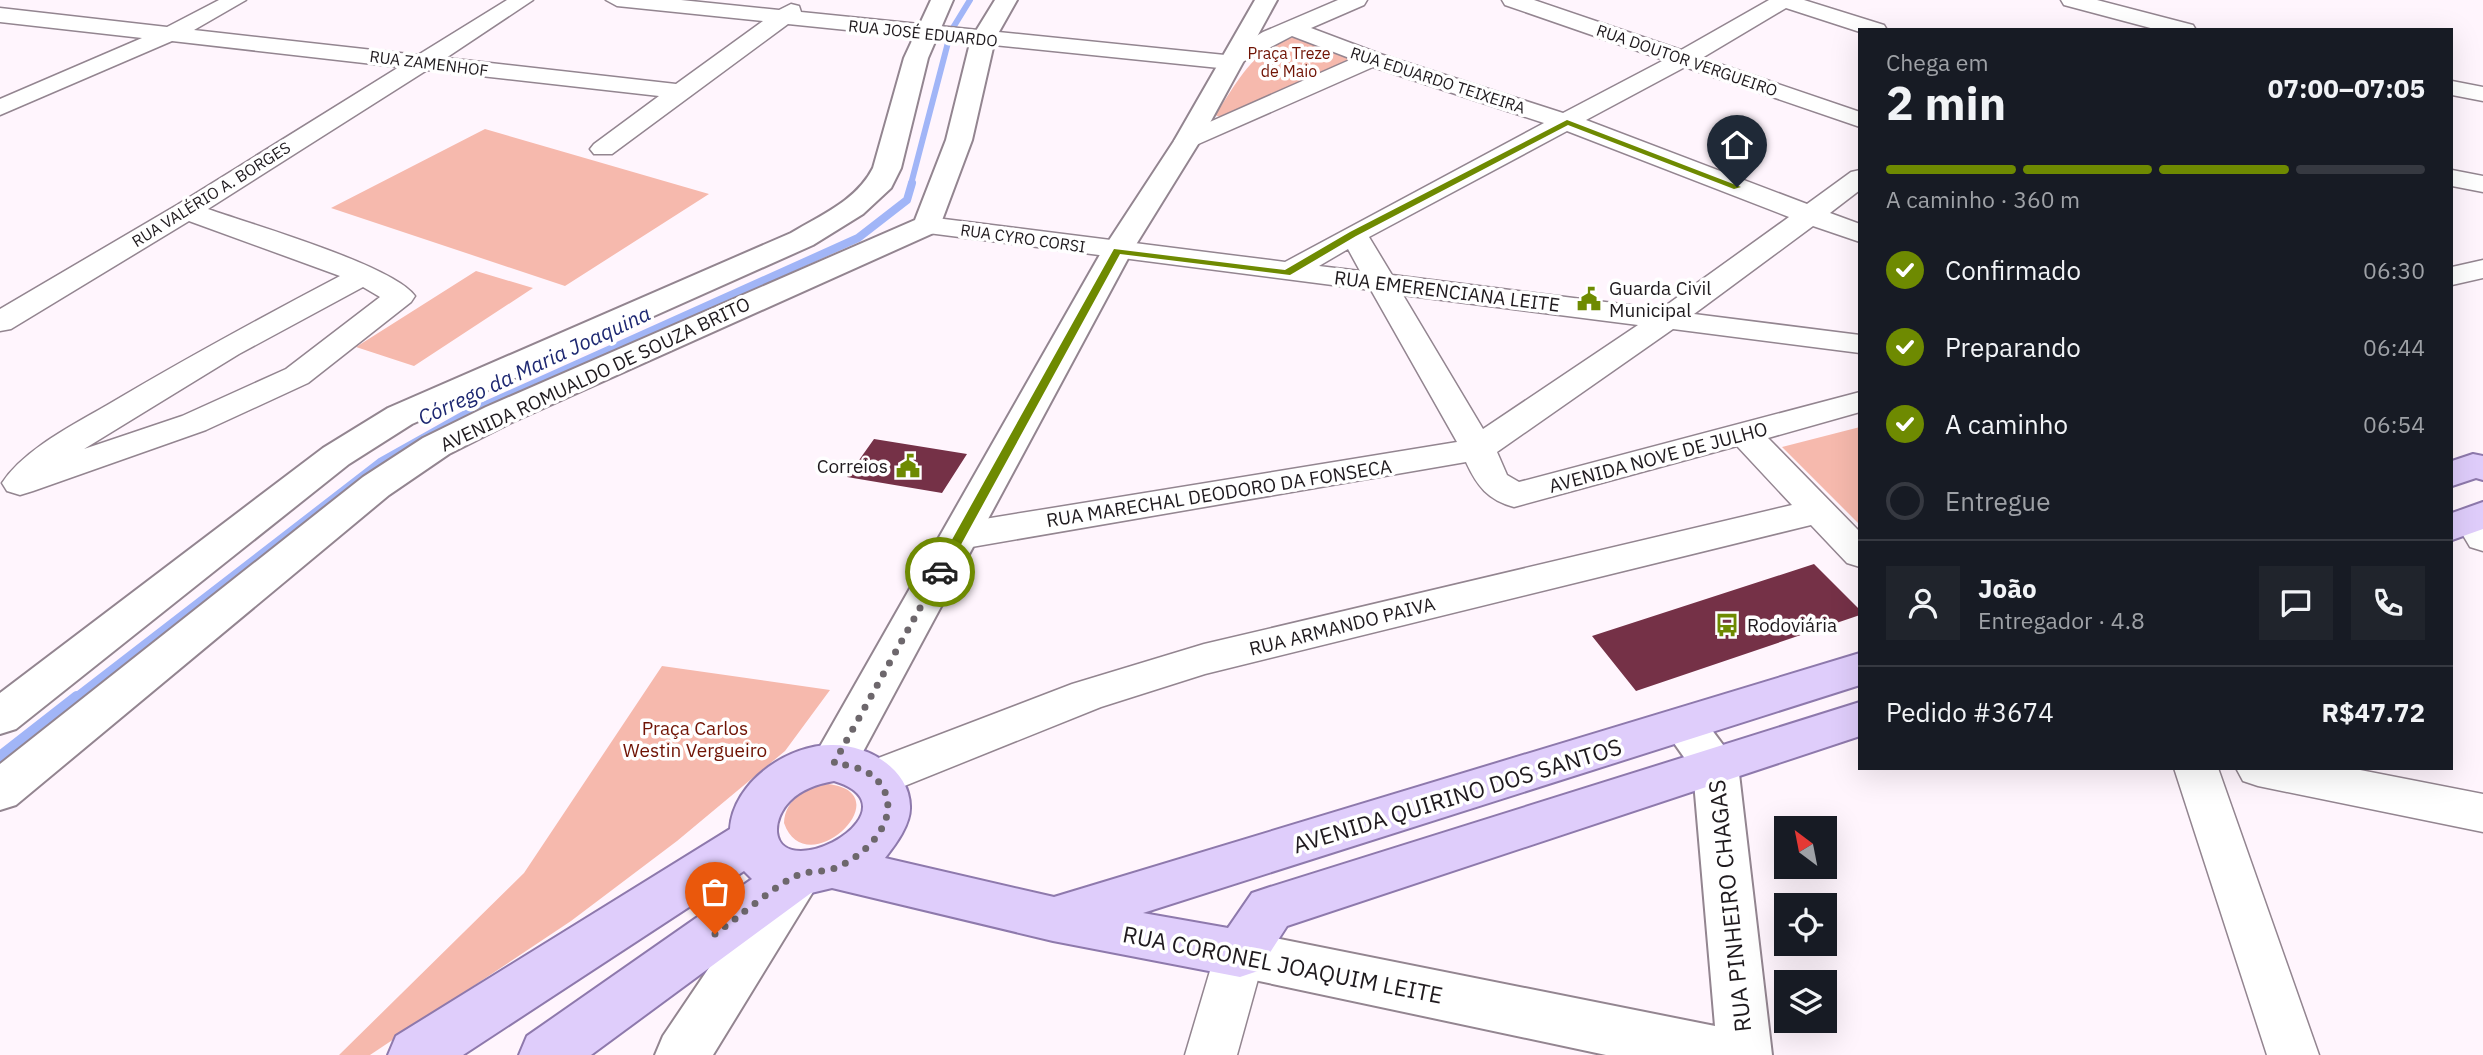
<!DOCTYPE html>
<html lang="pt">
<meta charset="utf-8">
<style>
:root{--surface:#171b24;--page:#20242c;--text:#f1f3f6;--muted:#9ea1a6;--line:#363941;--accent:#6e8a01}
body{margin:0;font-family:"IBM Plex Sans",sans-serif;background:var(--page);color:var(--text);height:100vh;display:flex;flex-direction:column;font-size:26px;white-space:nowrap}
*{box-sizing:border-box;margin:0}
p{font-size:23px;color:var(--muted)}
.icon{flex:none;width:38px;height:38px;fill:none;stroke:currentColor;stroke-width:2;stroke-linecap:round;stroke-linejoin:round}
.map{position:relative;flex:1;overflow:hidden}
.drawer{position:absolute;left:1858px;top:28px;width:595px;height:742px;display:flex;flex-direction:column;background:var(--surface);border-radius:0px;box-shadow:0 7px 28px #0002}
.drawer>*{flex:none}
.needle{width:46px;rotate:328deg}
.fabs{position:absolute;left:1774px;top:816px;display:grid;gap:14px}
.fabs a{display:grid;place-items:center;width:63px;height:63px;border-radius:0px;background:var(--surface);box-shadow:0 7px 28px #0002;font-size:35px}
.pin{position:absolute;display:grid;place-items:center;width:60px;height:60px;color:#fff;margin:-72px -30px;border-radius:50% 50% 50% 0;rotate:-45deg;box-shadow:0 0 7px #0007}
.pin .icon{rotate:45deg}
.courier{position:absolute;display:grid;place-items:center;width:70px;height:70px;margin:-35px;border:5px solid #6e8a01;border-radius:50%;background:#fff;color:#222;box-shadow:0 2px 9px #0007}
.headline em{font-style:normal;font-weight:800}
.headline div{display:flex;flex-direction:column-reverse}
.headline{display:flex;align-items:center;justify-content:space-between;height:119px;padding:0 28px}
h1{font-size:46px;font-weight:800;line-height:52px}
.bar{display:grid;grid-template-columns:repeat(4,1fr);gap:10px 7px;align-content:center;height:84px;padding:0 28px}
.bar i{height:9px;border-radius:5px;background:var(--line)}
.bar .active{background:var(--accent)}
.bar p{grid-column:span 4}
.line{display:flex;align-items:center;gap:18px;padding:0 28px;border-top:2px solid var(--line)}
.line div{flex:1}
.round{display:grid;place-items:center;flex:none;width:74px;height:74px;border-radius:0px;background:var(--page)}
ol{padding:0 28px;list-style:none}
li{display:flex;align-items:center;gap:21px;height:77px}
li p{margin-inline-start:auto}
li .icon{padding:7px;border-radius:50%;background:var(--accent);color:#fff;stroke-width:4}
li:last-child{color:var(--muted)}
li i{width:38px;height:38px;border:4px solid var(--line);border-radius:50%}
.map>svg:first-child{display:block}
</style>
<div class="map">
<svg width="2483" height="1055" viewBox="0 0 2483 1055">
<rect width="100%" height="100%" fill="#fff5fd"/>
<path fill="#f6b9ad" d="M 1299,37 L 1352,58 L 1225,119 L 1215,115 C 1236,85 1257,40 1299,37 Z
M 485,129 L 709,194 L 565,286 L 331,208 Z
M 476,271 L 533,288 L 414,366 L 356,347 Z
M 1860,427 L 1860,525 L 1782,447 Z
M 662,666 L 830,690 L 785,751 L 677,841 L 571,921 L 370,1055 L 339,1055 L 524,873 Z
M 828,784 C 904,793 806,886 784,823 C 785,799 806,787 828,784 Z"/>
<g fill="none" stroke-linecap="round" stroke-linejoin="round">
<path stroke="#a1b5f7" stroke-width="6" d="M 911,184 L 951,31 L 970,0"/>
<path stroke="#a1b5f7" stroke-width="8" d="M 468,413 L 858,238 L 907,200 L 912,183"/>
<path stroke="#a1b5f7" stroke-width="10" d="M 75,699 L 382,462 L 471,412"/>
<path stroke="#a1b5f7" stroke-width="12" d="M 0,757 L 77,697"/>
</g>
<path fill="#753147" d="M 874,439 L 967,454 L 942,493 L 847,477 Z
M 1814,564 L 1860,610 L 1860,615 L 1636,691 L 1592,636 Z"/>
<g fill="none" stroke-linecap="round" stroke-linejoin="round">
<g stroke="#938590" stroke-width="3">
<path id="street" d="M 219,0 L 246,0 L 194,30 L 418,55 L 507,0 L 533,0 L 446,58 L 676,84 L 763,21 L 617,6 L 606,0 L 681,0 L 779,10 L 791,4 L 799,6 L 801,12 L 1225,55 L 1263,32 L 1338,0 L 1367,0 L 1364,5 L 1311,28 L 1380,54 L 1563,113 L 1664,60 L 1505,5 L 1502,0 L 1534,0 L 1681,50 L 1769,0 L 1804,0 L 1884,25 L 1887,30 L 1860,32 L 1786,8 L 1702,58 L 1860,112 L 1860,127 L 1685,67 L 1586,120 L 1807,204 L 1851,172 L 1860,170 L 1860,190 L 1830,213 L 1860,224 L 1860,242 L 1813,226 L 1694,314 L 1860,335 L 1860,353 L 1673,329 L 1497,452 L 1507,475 L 1519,482 L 1860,392 L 1860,412 L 1768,438 L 1860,532 L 1860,567 L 1847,563 L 1811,525 L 1205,674 L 1101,707 L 892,791 L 876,796 L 860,791 L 854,778 L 860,765 L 1072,684 L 1204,644 L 1792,505 L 1737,446 L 1514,507 C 1488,500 1477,486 1466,462 L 960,549 L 947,545 L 942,536 L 947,527 L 960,523 L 1457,442 L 1371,290 L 928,233 L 918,231 L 914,225 L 918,219 L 928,217 L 1285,262 L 1544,123 L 1373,67 L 1187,149 L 1178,146 L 1174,141 L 1178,136 L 1352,59 L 1292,36 L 1229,69 L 788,24 L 612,154 L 594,154 L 590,149 L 594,144 L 659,96 L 427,70 L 208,209 C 250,224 393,265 415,296 L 411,302 L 308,383 L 206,430 L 33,491 L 20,495 L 7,491 L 2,483 C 24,449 75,424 109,404 C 185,359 262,317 340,276 L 189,221 L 11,329 L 0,331 L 0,309 L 177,205 L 399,67 L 172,41 L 0,115 L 0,99 L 142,38 L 0,22 L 0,8 L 167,27 ZM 1567,131 L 1789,217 L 1661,309 L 1392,275 L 1369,237 ZM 1348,249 L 1360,271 L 1319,266 ZM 363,287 L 380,297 L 286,369 L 182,416 L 84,449 L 239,354 ZM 1403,295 L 1638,325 L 1483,429 Z
M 2061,0 L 2097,0 L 2193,25 L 2196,30 L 2158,30 L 2064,5 Z
M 2452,81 L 2483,87 L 2483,101 L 2452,95 Z
M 2452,170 L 2483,176 L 2483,192 L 2452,186 Z
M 2483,260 L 2483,278 L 2452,285 L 2452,267 Z
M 2472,508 L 2483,511 L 2483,551 L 2470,547 L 2454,520 L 2459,511 Z
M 2174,768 L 2218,768 L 2319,1055 L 2267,1055 Z
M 2236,768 L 2350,768 L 2483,794 L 2483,832 L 2258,786 L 2243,781 Z
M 1240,932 L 1257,938 L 1265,954 L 1237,1055 L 1185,1055 L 1215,954 L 1223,938 Z"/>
</g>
<g stroke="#938590" stroke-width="4">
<path id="secondary" d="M 931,0 L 953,0 L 928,58 L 901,168 L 891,188 L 863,214 L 813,245 L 412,424 L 349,464 L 16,729 L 0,734 L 0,693 L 323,448 L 388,408 L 791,233 C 821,215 857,200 873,168 L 904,58 Z
M 995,0 L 1017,0 L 995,39 L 972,140 L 938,231 L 510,423 L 449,454 L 389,495 L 16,805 L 0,810 L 0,764 L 363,477 L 423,438 L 486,407 L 915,220 L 946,140 L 971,39 Z
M 1255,0 L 1277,0 L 1200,141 L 1132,251 L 850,776 L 834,781 L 818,776 L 811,763 L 818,750 L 1102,251 L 1174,141 Z
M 1684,708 L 1700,714 L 1738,765 L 1772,1055 L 1606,1055 L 1240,977 L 1222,971 L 1214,954 L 1222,937 L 1240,931 L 1715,1026 L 1693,770 L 1662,726 L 1668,714 Z
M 794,860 L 811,867 L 819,882 L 713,1055 L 655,1055 L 663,1036 L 777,867 Z"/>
</g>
<g stroke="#8e79ac" stroke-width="4">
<path id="primary" d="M 2473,454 L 2483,456 L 2483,480 L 2476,478 L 2452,486 L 2452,461 Z
M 2483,502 L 2483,529 L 2452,540 L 2452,513 Z
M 1860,653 L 1860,685 L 1143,913 L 1228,928 L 1252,893 L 1270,887 L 1860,702 L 1860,736 L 1287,926 L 1258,971 L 1240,977 L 1053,941 L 832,888 L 811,893 L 591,1055 L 519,1055 L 527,1036 L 752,879 L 744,871 L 463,1055 L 388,1055 L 396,1036 L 730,829 C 733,782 788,744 833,745 C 867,745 909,768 910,806 C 911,824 896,844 885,858 L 1054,897 ZM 834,781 C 898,800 842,850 801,851 C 770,851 772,819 790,801 C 802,789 817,784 834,781 Z"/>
</g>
<use href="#street" fill="#fff" fill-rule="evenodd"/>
<use href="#secondary" fill="#fff" fill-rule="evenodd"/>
<use href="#primary" fill="#dfcdfb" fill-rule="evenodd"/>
</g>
<path fill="#6e8a01" d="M 1567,120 L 1741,187 L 1734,189 L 1568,125 L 1356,236 L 1290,275 L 1120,254 L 946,572 L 936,575 L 934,572 L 1114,249 L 1285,270 L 1350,232 Z"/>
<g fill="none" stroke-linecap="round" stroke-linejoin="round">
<path stroke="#6d676c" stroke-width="7" stroke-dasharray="0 12.6" d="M 715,934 C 735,920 778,883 798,875 C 809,870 824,873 835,868 C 863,857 900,823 884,790 C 874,770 854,766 834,763 L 940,572"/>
</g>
<defs>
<g id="civic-bare" transform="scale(1.89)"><path d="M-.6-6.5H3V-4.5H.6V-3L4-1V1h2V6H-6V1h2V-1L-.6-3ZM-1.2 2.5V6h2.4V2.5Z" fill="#6e8a01" stroke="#fff" stroke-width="2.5" paint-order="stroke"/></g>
<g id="bus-bare" transform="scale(1.89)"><path d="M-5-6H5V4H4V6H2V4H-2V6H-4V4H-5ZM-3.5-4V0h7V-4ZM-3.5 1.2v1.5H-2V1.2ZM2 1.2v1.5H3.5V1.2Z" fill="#6e8a01" stroke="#fff" stroke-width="2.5" paint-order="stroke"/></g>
</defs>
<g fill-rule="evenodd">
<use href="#civic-bare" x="1589" y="299"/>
<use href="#civic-bare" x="908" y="466"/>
<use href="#bus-bare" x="1727" y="625"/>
</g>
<g text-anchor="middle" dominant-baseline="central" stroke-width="7" stroke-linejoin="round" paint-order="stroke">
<g font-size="16" fill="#1f1a1e" stroke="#fff">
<text transform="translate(923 33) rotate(6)">RUA JOSÉ EDUARDO</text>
<text transform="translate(1687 60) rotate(19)">RUA DOUTOR VERGUEIRO</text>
<text transform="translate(429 63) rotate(7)">RUA ZAMENHOF</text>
<text transform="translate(1438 80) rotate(18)">RUA EDUARDO TEIXEIRA</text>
<text transform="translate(211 194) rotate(-32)">RUA VALÉRIO A. BORGES</text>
<text transform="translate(1023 238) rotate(8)">RUA CYRO CORSI</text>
</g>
<g font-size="16" fill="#701405" stroke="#fff">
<text x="1289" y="53">Praça Treze<tspan x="1289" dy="18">de Maio</tspan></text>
</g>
<g font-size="19" fill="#1f1a1e" stroke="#fff" text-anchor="start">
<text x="1609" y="288">Guarda Civil<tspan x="1609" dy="22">Municipal</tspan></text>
<text x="888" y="466" text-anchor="end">Correios</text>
<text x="1747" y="625">Rodoviária</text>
</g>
<g font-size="19" fill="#1f1a1e" stroke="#fff">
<text transform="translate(1447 291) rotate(7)">RUA EMERENCIANA LEITE</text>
<text transform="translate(595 374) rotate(-25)">AVENIDA ROMUALDO DE SOUZA BRITO</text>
<text transform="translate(1658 457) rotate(-15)">AVENIDA NOVE DE JULHO</text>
<text transform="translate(1219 493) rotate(-9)">RUA MARECHAL DEODORO DA FONSECA</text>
<text transform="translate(1342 626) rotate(-14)">RUA ARMANDO PAIVA</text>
</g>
<g font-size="19" fill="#701405" stroke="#fff">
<text x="695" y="728">Praça Carlos<tspan x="695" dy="22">Westin Vergueiro</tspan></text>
</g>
<g font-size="21" font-style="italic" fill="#1e2872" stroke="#fff">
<text transform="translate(534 365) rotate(-25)">Córrego da Maria Joaquina</text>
</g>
<g font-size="23" fill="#1f1a1e" stroke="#fff">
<text transform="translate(1457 795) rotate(-17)">AVENIDA QUIRINO DOS SANTOS</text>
<text transform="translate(1729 906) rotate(-96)">RUA PINHEIRO CHAGAS</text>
<text transform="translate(1283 964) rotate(11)">RUA CORONEL JOAQUIM LEITE</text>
</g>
</g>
</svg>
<div class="fabs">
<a><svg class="needle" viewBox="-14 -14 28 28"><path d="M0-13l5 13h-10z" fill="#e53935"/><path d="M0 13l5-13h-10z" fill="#9ea1a6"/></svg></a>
<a><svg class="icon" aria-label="locate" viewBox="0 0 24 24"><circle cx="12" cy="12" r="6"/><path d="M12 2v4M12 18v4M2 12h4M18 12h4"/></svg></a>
<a><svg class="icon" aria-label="layers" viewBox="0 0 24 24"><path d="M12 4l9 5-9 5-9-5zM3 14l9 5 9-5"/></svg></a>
</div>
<div class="pin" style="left:715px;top:934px;background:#ea580c"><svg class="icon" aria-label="bag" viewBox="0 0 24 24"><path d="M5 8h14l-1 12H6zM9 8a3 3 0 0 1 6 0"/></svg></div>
<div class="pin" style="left:1737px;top:187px;background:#1f2937"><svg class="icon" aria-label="home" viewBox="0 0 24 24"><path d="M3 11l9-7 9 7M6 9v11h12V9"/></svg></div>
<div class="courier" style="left:940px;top:572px"><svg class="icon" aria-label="car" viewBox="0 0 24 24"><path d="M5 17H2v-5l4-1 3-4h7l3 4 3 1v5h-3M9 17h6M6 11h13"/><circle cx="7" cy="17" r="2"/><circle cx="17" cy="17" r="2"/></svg></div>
<section class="drawer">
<div class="headline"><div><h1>2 min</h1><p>Chega em</p></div><em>07:00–07:05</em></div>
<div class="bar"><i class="active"></i><i class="active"></i><i class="active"></i><i></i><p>A caminho · 360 m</p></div>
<ol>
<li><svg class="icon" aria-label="check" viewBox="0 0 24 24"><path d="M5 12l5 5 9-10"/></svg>Confirmado<p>06:30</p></li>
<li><svg class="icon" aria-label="check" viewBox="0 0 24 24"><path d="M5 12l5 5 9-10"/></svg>Preparando<p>06:44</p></li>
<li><svg class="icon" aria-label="check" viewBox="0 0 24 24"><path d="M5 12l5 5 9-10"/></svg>A caminho<p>06:54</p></li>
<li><i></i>Entregue</li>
</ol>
<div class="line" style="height:126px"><a class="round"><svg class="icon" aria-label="person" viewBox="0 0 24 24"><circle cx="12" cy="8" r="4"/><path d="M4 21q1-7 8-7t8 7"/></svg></a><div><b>João</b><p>Entregador · 4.8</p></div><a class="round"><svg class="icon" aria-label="chat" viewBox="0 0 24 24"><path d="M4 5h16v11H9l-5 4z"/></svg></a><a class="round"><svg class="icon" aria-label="phone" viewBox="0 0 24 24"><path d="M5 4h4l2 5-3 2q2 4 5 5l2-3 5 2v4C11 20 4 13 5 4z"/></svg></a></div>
<div class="line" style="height:91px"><div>Pedido #3674</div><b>R$47.72</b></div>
</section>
</div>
